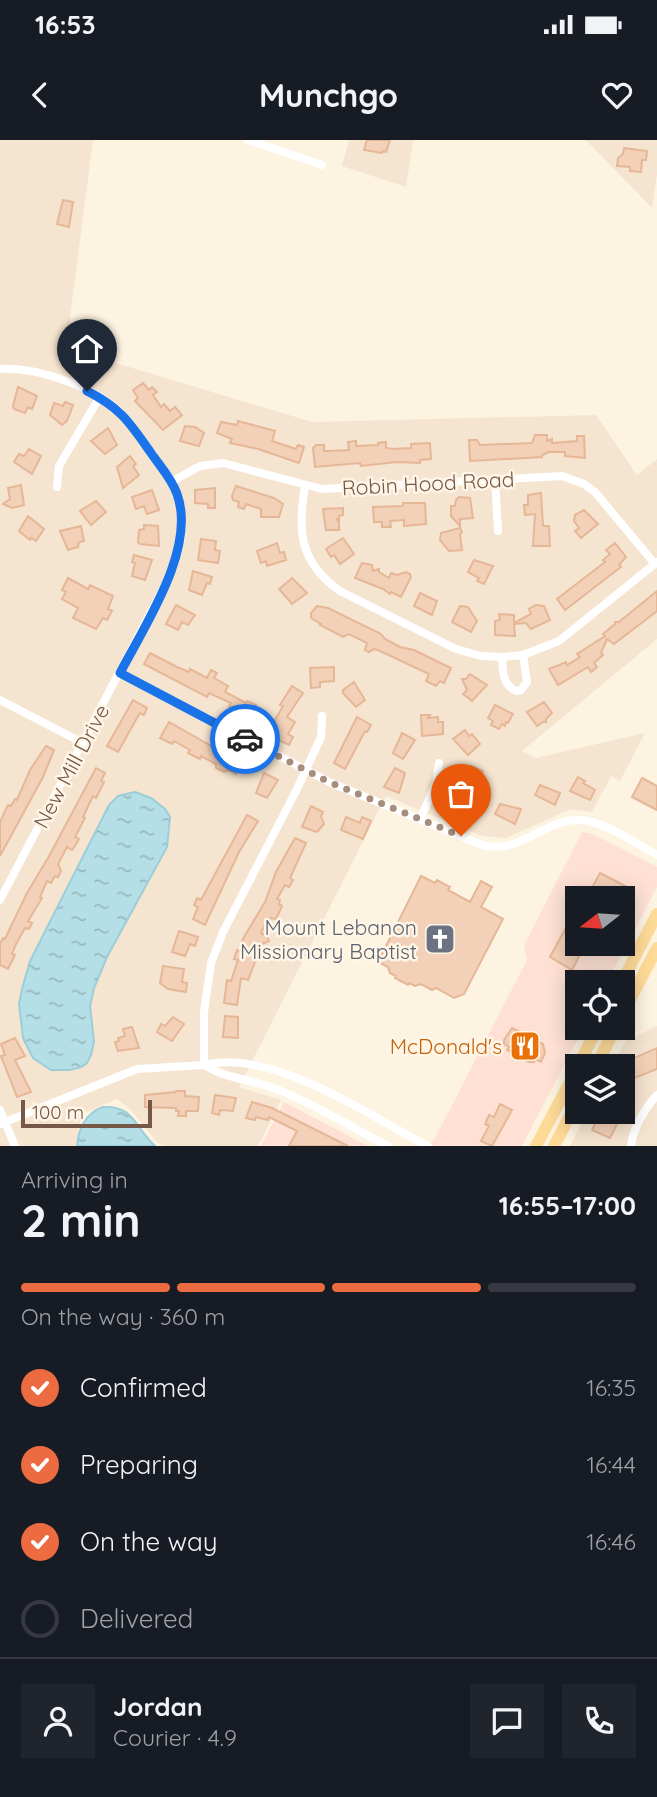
<!DOCTYPE html>
<meta charset="utf-8">
<style>
:root{--surface:#171b24;--page:#20242c;--text:#f1f3f6;--muted:#9ea1a6;--line:#363941;--accent:#ec6b41}
body{margin:0;font-family:Quicksand,sans-serif;background:var(--page);color:var(--text);height:100vh;display:flex;flex-direction:column;font-size:26px;white-space:nowrap}
*{box-sizing:border-box;margin:0}
p{font-size:23px;color:var(--muted)}
.icon{flex:none;width:38px;height:38px;fill:none;stroke:currentColor;stroke-width:2;stroke-linecap:round;stroke-linejoin:round}
.map{position:relative;height:1006px;overflow:hidden}
.drawer{display:flex;flex-direction:column;background:var(--surface);flex:1}
.drawer>*{flex:none}
.needle{width:46px;rotate:253deg}
.fabs{position:absolute;left:565px;top:746px;display:grid;gap:14px}
.fabs a{display:grid;place-items:center;width:70px;height:70px;border-radius:0px;background:var(--surface);box-shadow:0 4px 18px #0003;font-size:35px}
.scale{position:absolute;left:21px;bottom:18px;width:131px;box-sizing:border-box;padding-left:7px;border:4px solid #755847;border-top:0;font-size:19px;line-height:24px;white-space:nowrap;color:#755847;-webkit-text-stroke:5px #fff6e8;paint-order:stroke}
.pin{position:absolute;display:grid;place-items:center;width:60px;height:60px;color:#fff;margin:-72px -30px;border-radius:50% 50% 50% 0;rotate:-45deg;box-shadow:0 0 7px #0007}
.pin .icon{rotate:45deg}
.courier{position:absolute;display:grid;place-items:center;width:70px;height:70px;margin:-35px;border:5px solid #1a73e8;border-radius:50%;background:#fff;color:#222;box-shadow:0 2px 9px #0007}
.summary em{font-style:normal;font-weight:700}
.summary div{display:flex;flex-direction:column-reverse}
.summary{display:flex;align-items:center;justify-content:space-between;height:119px;padding:0 21px}
h1{font-size:46px;font-weight:700;line-height:52px}
.bar{display:grid;grid-template-columns:repeat(4,1fr);gap:10px 7px;align-content:center;height:84px;padding:0 21px}
.bar i{height:9px;border-radius:5px;background:var(--line)}
.bar .active{background:var(--accent)}
.bar p{grid-column:span 4}
.line{display:flex;align-items:center;gap:18px;padding:0 21px;border-top:2px solid var(--line)}
.line div{flex:1}
.round{display:grid;place-items:center;flex:none;width:74px;height:74px;border-radius:0px;background:var(--page)}
ol{padding:0 21px;list-style:none}
li{display:flex;align-items:center;gap:21px;height:77px}
li p{margin-inline-start:auto}
li .icon{padding:7px;border-radius:50%;background:var(--accent);color:#fff;stroke-width:4}
li:last-child{color:var(--muted)}
li i{width:38px;height:38px;border:4px solid var(--line);border-radius:50%}
.status{display:flex;justify-content:space-between;align-items:center;height:49px;padding:0 35px;background:var(--surface);direction:ltr}
.status svg{height:19px;fill:currentColor}
header{display:flex;justify-content:space-between;align-items:center;height:91px;padding:0 21px;background:var(--surface);font-size:32px;font-weight:700}
.map>svg:first-child{display:block}
</style>
<div class="status"><b>16:53</b><svg viewBox="0 0 49 12"><path d="M0 12V9h3v3zM5 12V6h3v6zM10 12V3h3v9zM15 12V0h3v12zM26 1h20v11H26zM47 4h2v5h-2z"/></svg></div>
<header><svg class="icon" aria-label="back" viewBox="0 0 24 24"><path d="M15 5l-7 7 7 7"/></svg>Munchgo<svg class="icon" aria-label="heart" viewBox="0 0 24 24"><path d="M12 20l-8-8c-3-5 5-10 8-4 3-6 11-1 8 4z"/></svg></header>
<div class="map">
<svg width="657" height="1006" viewBox="0 0 657 1006">
<defs>
<pattern id="water-ripples" width="26" height="14" patternUnits="userSpaceOnUse" patternTransform="scale(1.75)"><rect width="26" height="14" fill="#b5dfe7"/><path d="M2 4q2-2 4 0t4 0M15 11q2-2 4 0t4 0" fill="none" stroke="#98b8bd"/></pattern>
</defs>
<rect width="100%" height="100%" fill="#fdf3e1"/>
<path fill="#f5e4cf" d="M 0,0 L 93,0 L 66,208 L 312,282 L 596,275 L 637,335 L 657,319 L 657,499 L 522,611 L 536,618 L 645,593 L 620,641 L 611,636 L 592,672 L 571,669 L 506,698 L 482,696 L 386,656 L 239,947 L 281,960 L 258,1006 L 163,1006 L 156,1001 L 131,970 L 117,959 L 82,974 L 75,1006 L 0,1006 Z
M 349,0 L 413,0 L 406,47 L 342,26 Z
M 586,0 L 657,0 L 657,34 L 652,68 Z
M 657,886 L 657,1006 L 570,1006 L 588,971 L 623,971 L 623,926 L 612,926 L 626,901 Z"/>
<path fill="#fee1d4" fill-rule="evenodd" d="M 582,692 L 593,694 L 657,727 L 657,747 L 607,842 L 578,842 L 578,887 L 584,887 L 522,1006 L 428,1006 L 435,998 L 527,820 L 524,805 ZM 578,758 L 623,758 L 623,803 L 578,803 Z
M 284,962 L 368,1006 L 261,1006 Z"/>
<path fill="url(#water-ripples)" stroke="#9bced9" stroke-width="2" d="M 135,652 L 151,658 L 165,669 L 170,677 L 167,707 L 107,817 L 94,848 L 90,866 L 94,902 L 91,915 L 87,923 L 81,927 L 70,930 L 51,930 L 33,918 L 23,898 L 19,864 L 22,849 L 30,821 L 109,665 L 118,656 Z
M 103,967 C 134,965 135,988 155,1006 L 77,1006 C 78,989 86,973 103,967 Z"/>
<path fill="#f3d1b8" stroke="#e6b797" stroke-width="2" d="M 367,0 L 390,0 L 386,12 L 383,11 L 382,13 L 364,10 Z
M 624,8 L 647,11 L 646,20 L 642,20 L 641,32 L 630,31 L 630,27 L 617,26 L 618,18 L 623,14 Z
M 63,60 L 73,62 L 69,87 L 57,84 Z
M 143,243 L 149,250 L 152,247 L 157,252 L 153,255 L 161,267 L 164,264 L 170,271 L 175,267 L 182,275 L 163,290 L 135,261 L 138,258 L 133,250 Z
M 18,247 L 37,256 L 32,269 L 28,267 L 25,273 L 14,269 L 13,266 Z
M 65,262 L 73,265 L 67,281 L 62,285 L 50,275 L 54,263 L 63,266 Z
M 238,281 L 275,291 L 272,301 L 296,309 L 298,305 L 304,307 L 299,323 L 258,309 L 230,303 L 232,299 L 217,293 L 221,282 L 237,285 Z
M 185,286 L 195,287 L 204,293 L 199,306 L 180,301 Z
M 108,288 L 117,305 L 105,314 L 91,301 Z
M 535,295 L 547,295 L 547,301 L 552,299 L 552,303 L 577,301 L 577,296 L 584,296 L 585,318 L 565,316 L 565,312 L 549,312 L 542,315 L 542,317 L 470,321 L 469,300 L 477,300 L 480,305 L 532,303 Z
M 356,301 L 356,306 L 378,305 L 378,303 L 386,302 L 386,308 L 393,309 L 411,308 L 411,304 L 430,303 L 431,319 L 420,320 L 420,323 L 397,322 L 361,326 L 360,323 L 315,327 L 313,308 L 316,305 L 324,305 L 324,311 L 328,311 L 349,310 L 348,302 Z
M 29,309 L 41,316 L 32,334 L 14,322 L 19,314 L 24,316 Z
M 130,316 L 136,324 L 133,326 L 139,335 L 123,348 L 117,327 Z
M 21,345 L 24,365 L 12,368 L 3,364 L 10,359 L 8,348 Z
M 236,346 L 274,358 L 283,364 L 279,377 L 261,377 L 261,369 L 246,364 L 244,369 L 238,367 L 239,362 L 233,360 L 232,356 Z
M 215,348 L 215,368 L 208,368 L 208,364 L 195,363 L 195,350 Z
M 152,350 L 159,370 L 147,374 L 144,366 L 136,369 L 132,357 Z
M 541,353 L 543,386 L 549,386 L 550,406 L 533,406 L 535,374 L 525,375 L 524,365 L 528,365 L 528,355 Z
M 459,357 L 470,358 L 473,378 L 460,379 L 460,386 L 451,376 L 451,366 L 455,366 L 456,360 Z
M 96,361 L 106,372 L 91,385 L 80,371 Z
M 403,363 L 425,363 L 426,384 L 404,386 L 404,380 L 390,381 L 391,387 L 382,387 L 382,382 L 374,382 L 373,367 L 403,366 Z
M 343,368 L 343,375 L 339,376 L 339,380 L 336,378 L 339,383 L 339,390 L 326,390 L 323,369 Z
M 584,370 L 598,384 L 581,398 L 575,391 L 579,388 L 574,381 L 575,375 Z
M 28,376 L 44,389 L 36,401 L 31,398 L 30,400 L 19,391 Z
M 144,385 L 158,386 L 159,406 L 140,404 L 138,402 L 139,390 L 144,389 Z
M 81,386 L 84,401 L 79,402 L 78,407 L 68,410 L 60,391 Z
M 460,388 L 462,392 L 460,394 L 462,410 L 449,411 L 440,400 L 441,393 Z
M 343,398 L 354,414 L 340,424 L 334,415 L 331,417 L 326,409 Z
M 201,399 L 216,401 L 215,410 L 220,411 L 218,423 L 198,420 Z
M 277,403 L 280,413 L 284,412 L 286,420 L 267,426 L 266,421 L 261,423 L 257,411 Z
M 615,403 L 626,417 L 619,425 L 621,427 L 565,470 L 557,459 L 605,422 L 603,420 L 610,414 L 606,410 Z
M 134,415 L 152,420 L 145,440 L 132,436 L 135,423 L 132,422 Z
M 474,420 L 493,426 L 484,444 L 477,441 L 479,438 L 468,432 Z
M 362,423 L 372,425 L 373,431 L 379,429 L 379,432 L 389,438 L 391,433 L 397,435 L 406,432 L 410,434 L 411,437 L 401,457 L 391,452 L 390,454 L 383,449 L 355,438 Z
M 193,431 L 212,437 L 210,444 L 207,443 L 202,455 L 189,450 Z
M 68,438 L 88,449 L 90,445 L 113,456 L 108,469 L 112,471 L 107,480 L 103,478 L 96,489 L 73,478 L 78,468 L 62,459 L 66,452 L 62,450 Z
M 292,438 L 307,453 L 292,464 L 279,449 Z
M 657,451 L 657,471 L 614,504 L 607,499 L 601,513 L 603,515 L 594,523 L 597,527 L 591,532 L 588,527 L 558,545 L 549,529 L 566,522 L 567,525 L 580,517 L 577,514 L 605,496 L 603,494 L 615,484 L 615,482 L 619,482 Z
M 420,453 L 437,461 L 432,475 L 414,466 Z
M 176,465 L 195,475 L 188,485 L 182,482 L 178,490 L 166,484 Z
M 536,465 L 544,466 L 550,480 L 531,489 L 526,483 L 514,484 L 515,496 L 495,495 L 495,481 L 500,480 L 499,474 L 514,475 L 514,483 L 531,474 L 529,469 Z
M 317,466 L 328,468 L 381,494 L 385,499 L 400,507 L 414,510 L 451,528 L 444,543 L 440,541 L 436,546 L 426,541 L 429,534 L 380,511 L 374,509 L 369,512 L 365,510 L 367,503 L 349,494 L 343,497 L 320,485 L 321,484 L 311,478 L 311,473 Z
M 460,466 L 468,467 L 477,481 L 471,492 L 452,482 Z
M 150,513 L 177,527 L 189,532 L 190,529 L 207,538 L 211,530 L 217,533 L 214,538 L 228,546 L 225,552 L 246,563 L 247,561 L 256,565 L 248,579 L 229,567 L 231,563 L 209,553 L 207,557 L 144,524 Z
M 334,527 L 334,541 L 320,542 L 320,547 L 311,548 L 310,528 Z
M 470,534 L 487,545 L 472,561 L 463,554 L 467,550 L 462,539 L 466,539 Z
M 354,542 L 365,560 L 356,567 L 343,553 L 343,550 Z
M 292,546 L 303,553 L 287,577 L 295,582 L 288,594 L 293,597 L 289,605 L 267,594 L 283,566 L 280,565 Z
M 133,560 L 147,568 L 144,575 L 140,573 L 137,578 L 118,612 L 107,606 Z
M 544,562 L 552,573 L 546,579 L 546,582 L 543,582 L 537,586 L 527,572 Z
M 495,565 L 513,574 L 508,583 L 506,582 L 505,586 L 502,584 L 499,589 L 491,585 L 493,581 L 488,578 Z
M 421,575 L 430,575 L 428,578 L 438,577 L 438,582 L 443,582 L 443,594 L 422,596 Z
M 357,577 L 371,585 L 367,592 L 365,591 L 345,629 L 334,623 Z
M 169,582 L 241,623 L 236,634 L 228,630 L 224,632 L 216,628 L 216,624 L 201,616 L 200,619 L 188,613 L 190,610 L 174,601 L 172,604 L 160,598 Z
M 465,590 L 469,596 L 472,594 L 480,604 L 468,615 L 453,599 Z
M 402,593 L 415,600 L 403,619 L 393,613 Z
M 46,606 L 54,610 L 43,637 L 0,716 L 0,682 L 8,665 L 11,666 L 15,659 L 17,660 L 30,630 Z
M 471,626 L 483,631 L 473,657 L 483,660 L 480,668 L 469,664 L 463,677 L 449,672 L 458,652 L 460,653 Z
M 96,628 L 105,633 L 101,641 L 104,642 L 96,658 L 93,656 L 83,677 L 85,678 L 75,697 L 79,699 L 75,706 L 72,710 L 67,707 L 58,724 L 61,731 L 58,737 L 55,736 L 51,743 L 47,741 L 40,757 L 42,758 L 28,781 L 32,783 L 29,789 L 25,788 L 16,804 L 12,814 L 15,815 L 8,829 L 0,825 L 0,804 L 3,798 L 5,799 L 27,753 L 48,718 Z
M 395,628 L 405,633 L 399,653 L 384,647 Z
M 264,633 L 278,640 L 267,658 L 256,653 Z
M 578,637 L 585,641 L 583,643 L 595,650 L 590,660 L 570,651 Z
M 642,638 L 657,646 L 657,670 L 632,657 Z
M 540,645 L 560,653 L 555,665 L 535,655 Z
M 500,664 L 521,669 L 515,684 L 495,674 Z
M 311,666 L 323,672 L 321,676 L 324,684 L 317,692 L 302,687 Z
M 247,675 L 258,681 L 239,712 L 205,785 L 193,779 L 198,767 L 194,765 L 197,758 L 201,760 Z
M 346,677 L 360,683 L 362,677 L 371,681 L 363,699 L 341,690 Z
M 295,698 L 306,703 L 290,738 L 293,740 L 289,747 L 285,745 L 277,759 L 280,760 L 279,764 L 282,766 L 276,779 L 268,778 L 261,793 L 267,796 L 269,801 L 262,804 L 248,840 L 241,838 L 237,865 L 224,863 L 227,840 L 231,841 L 238,820 L 234,819 L 237,810 L 244,813 L 246,807 L 241,804 L 244,797 L 265,762 L 276,732 Z
M 600,733 L 629,748 L 624,758 L 604,758 L 606,753 L 593,746 Z
M 421,736 L 435,743 L 437,740 L 450,747 L 448,750 L 470,762 L 481,741 L 492,747 L 481,767 L 503,779 L 464,854 L 454,858 L 436,848 L 432,850 L 421,844 L 415,846 L 409,843 L 408,845 L 395,838 L 396,836 L 390,833 L 388,827 L 378,822 Z
M 569,782 L 578,787 L 578,803 L 586,803 L 572,830 L 550,817 Z
M 179,791 L 198,797 L 195,806 L 190,804 L 185,816 L 172,812 Z
M 163,826 L 184,829 L 182,842 L 187,843 L 186,852 L 168,849 L 160,843 Z
M 225,876 L 238,877 L 238,898 L 223,897 Z
M 173,877 L 184,884 L 172,901 L 157,892 L 161,884 L 165,886 Z
M 132,887 L 139,908 L 118,911 L 115,902 L 119,901 L 118,898 L 125,896 L 123,889 Z
M 512,888 L 543,904 L 545,913 L 541,922 L 535,919 L 534,922 L 529,922 L 507,910 L 509,907 L 504,904 L 504,900 Z
M 15,898 L 25,916 L 15,920 L 31,952 L 17,957 L 1,916 L 5,915 L 1,904 Z
M 657,908 L 657,929 L 632,939 L 625,922 Z
M 623,950 L 632,955 L 610,998 L 592,990 L 601,971 L 623,971 Z
M 176,951 L 185,951 L 185,956 L 199,957 L 198,971 L 186,971 L 186,976 L 178,976 L 179,971 L 176,971 L 176,968 L 145,967 L 145,955 L 176,952 Z
M 215,955 L 236,958 L 233,971 L 220,970 L 219,975 L 212,973 Z
M 252,962 L 272,968 L 348,1006 L 289,1006 L 297,991 L 269,977 L 268,980 L 256,977 L 255,980 L 246,978 Z
M 500,964 L 512,970 L 492,1006 L 481,1001 L 489,986 L 485,984 L 489,975 L 494,977 Z"/>
<g fill="none" stroke-linecap="round" stroke-linejoin="round">
<path stroke="#fff" stroke-width="8" d="M 248,0 L 322,25
M 0,229 C 38,227 96,247 123,275 C 135,287 145,304 155,318 C 169,338 182,356 182,381 C 183,403 175,424 166,443 L 0,760
M 495,339 L 498,391
M 171,342 L 200,326 L 223,323 L 322,349 L 562,336 L 584,344 L 595,352 L 655,424
M 305,346 C 297,391 300,423 340,451 L 456,509 L 481,516 L 502,517 L 523,515 L 559,501 L 657,422
M 57,347 L 59,326 L 99,258
M 502,517 C 503,531 502,544 516,551 L 521,550 L 527,542 L 523,515
M 120,533 L 329,642 L 482,705 C 522,715 543,679 579,680 C 603,680 636,704 657,715
M 0,560 L 83,603
M 420,679 L 436,644 L 439,623
M 0,970 L 15,1006
M 0,984 L 137,929 L 204,925 L 204,872 L 211,823 L 223,792 L 296,651 L 321,597 L 322,576
M 388,1006 C 351,987 315,964 276,949 C 251,939 226,939 204,925 C 273,908 367,975 428,1006
M 631,1006 C 633,988 645,968 657,955"/>
<path stroke="#feda97" stroke-width="12" d="M 622,842 L 657,774
M 623,873 L 657,808
M 578,926 L 598,887
M 596,926 L 616,887
M 536,1006 L 578,927
M 554,1006 L 578,960"/>
</g>
<g fill="none" stroke-linecap="round" stroke-linejoin="round">
<path stroke="#a58e7d" stroke-width="7" stroke-dasharray="0 12.6" d="M 245,599 L 329,642 L 461,696"/>
<path stroke="#1a73e8" stroke-width="9" d="M 87,251 C 121,268 130,283 151,313 C 160,326 172,339 177,354 C 197,408 145,485 120,533 L 245,599"/>
</g>
<defs>
<g id="church-square" transform="scale(1.575)"><rect x="-9" y="-9" width="18" height="18" rx="4" fill="#6b7280" stroke="#fff6e8"/><path d="M-1.2-6h2.4v3.5h3.3v2.4h-3.3V6h-2.4V-.1h-3.3v-2.4h3.3Z" fill="#fff"/></g>
<g id="restaurant-square" transform="scale(1.575)"><rect x="-9" y="-9" width="18" height="18" rx="4" fill="#e8710a" stroke="#fff6e8"/><path d="M-5-6h1v4h1v-4h1v4h1v-4h1v5L-1.5 .5V6h-2V.5L-5-1ZM5-6V6H3V1.5H1.5Q1.5-4 5-6Z" fill="#fff"/></g>
</defs>
<g fill-rule="evenodd">
<use href="#church-square" x="440" y="799"/>
<use href="#restaurant-square" x="525" y="906"/>
</g>
<g text-anchor="middle" dominant-baseline="central" stroke-width="5" stroke-linejoin="round" paint-order="stroke">
<g font-size="21" fill="#755847" stroke="#fff6e8">
<text transform="translate(428 343) rotate(-3)">Robin Hood Road</text>
<text transform="translate(71 626) rotate(-62)">New Mill Drive</text>
</g>
<g font-size="21" fill="#5b616d" stroke="#fff6e8" text-anchor="end">
<text x="417" y="787">Mount Lebanon<tspan x="417" dy="24">Missionary Baptist</tspan></text>
</g>
<g font-size="21" fill="#c56008" stroke="#fff6e8" text-anchor="end">
<text x="502" y="906">McDonald's</text>
</g>
</g>
</svg>
<div class="fabs">
<a><svg class="needle" viewBox="-14 -14 28 28"><path d="M0-13l5 13h-10z" fill="#e53935"/><path d="M0 13l5-13h-10z" fill="#9ea1a6"/></svg></a>
<a><svg class="icon" aria-label="locate" viewBox="0 0 24 24"><circle cx="12" cy="12" r="6"/><path d="M12 2v4M12 18v4M2 12h4M18 12h4"/></svg></a>
<a><svg class="icon" aria-label="layers" viewBox="0 0 24 24"><path d="M12 4l9 5-9 5-9-5zM3 14l9 5 9-5"/></svg></a>
</div>
<div class="scale">100 m</div>
<div class="pin" style="left:461px;top:696px;background:#ea580c"><svg class="icon" aria-label="bag" viewBox="0 0 24 24"><path d="M5 8h14l-1 12H6zM9 8a3 3 0 0 1 6 0"/></svg></div>
<div class="pin" style="left:87px;top:251px;background:#1f2937"><svg class="icon" aria-label="home" viewBox="0 0 24 24"><path d="M3 11l9-7 9 7M6 9v11h12V9"/></svg></div>
<div class="courier" style="left:245px;top:599px"><svg class="icon" aria-label="car" viewBox="0 0 24 24"><path d="M5 17H2v-5l4-1 3-4h7l3 4 3 1v5h-3M9 17h6M6 11h13"/><circle cx="7" cy="17" r="2"/><circle cx="17" cy="17" r="2"/></svg></div>
</div>
<section class="drawer">
<div class="summary"><div><h1>2 min</h1><p>Arriving in</p></div><em>16:55–17:00</em></div>
<div class="bar"><i class="active"></i><i class="active"></i><i class="active"></i><i></i><p>On the way · 360 m</p></div>
<ol>
<li><svg class="icon" aria-label="check" viewBox="0 0 24 24"><path d="M5 12l5 5 9-10"/></svg>Confirmed<p>16:35</p></li>
<li><svg class="icon" aria-label="check" viewBox="0 0 24 24"><path d="M5 12l5 5 9-10"/></svg>Preparing<p>16:44</p></li>
<li><svg class="icon" aria-label="check" viewBox="0 0 24 24"><path d="M5 12l5 5 9-10"/></svg>On the way<p>16:46</p></li>
<li><i></i>Delivered</li>
</ol>
<div class="line" style="height:126px"><a class="round"><svg class="icon" aria-label="person" viewBox="0 0 24 24"><circle cx="12" cy="8" r="4"/><path d="M4 21q1-7 8-7t8 7"/></svg></a><div><b>Jordan</b><p>Courier · 4.9</p></div><a class="round"><svg class="icon" aria-label="chat" viewBox="0 0 24 24"><path d="M4 5h16v11H9l-5 4z"/></svg></a><a class="round"><svg class="icon" aria-label="phone" viewBox="0 0 24 24"><path d="M5 4h4l2 5-3 2q2 4 5 5l2-3 5 2v4C11 20 4 13 5 4z"/></svg></a></div>
</section>
